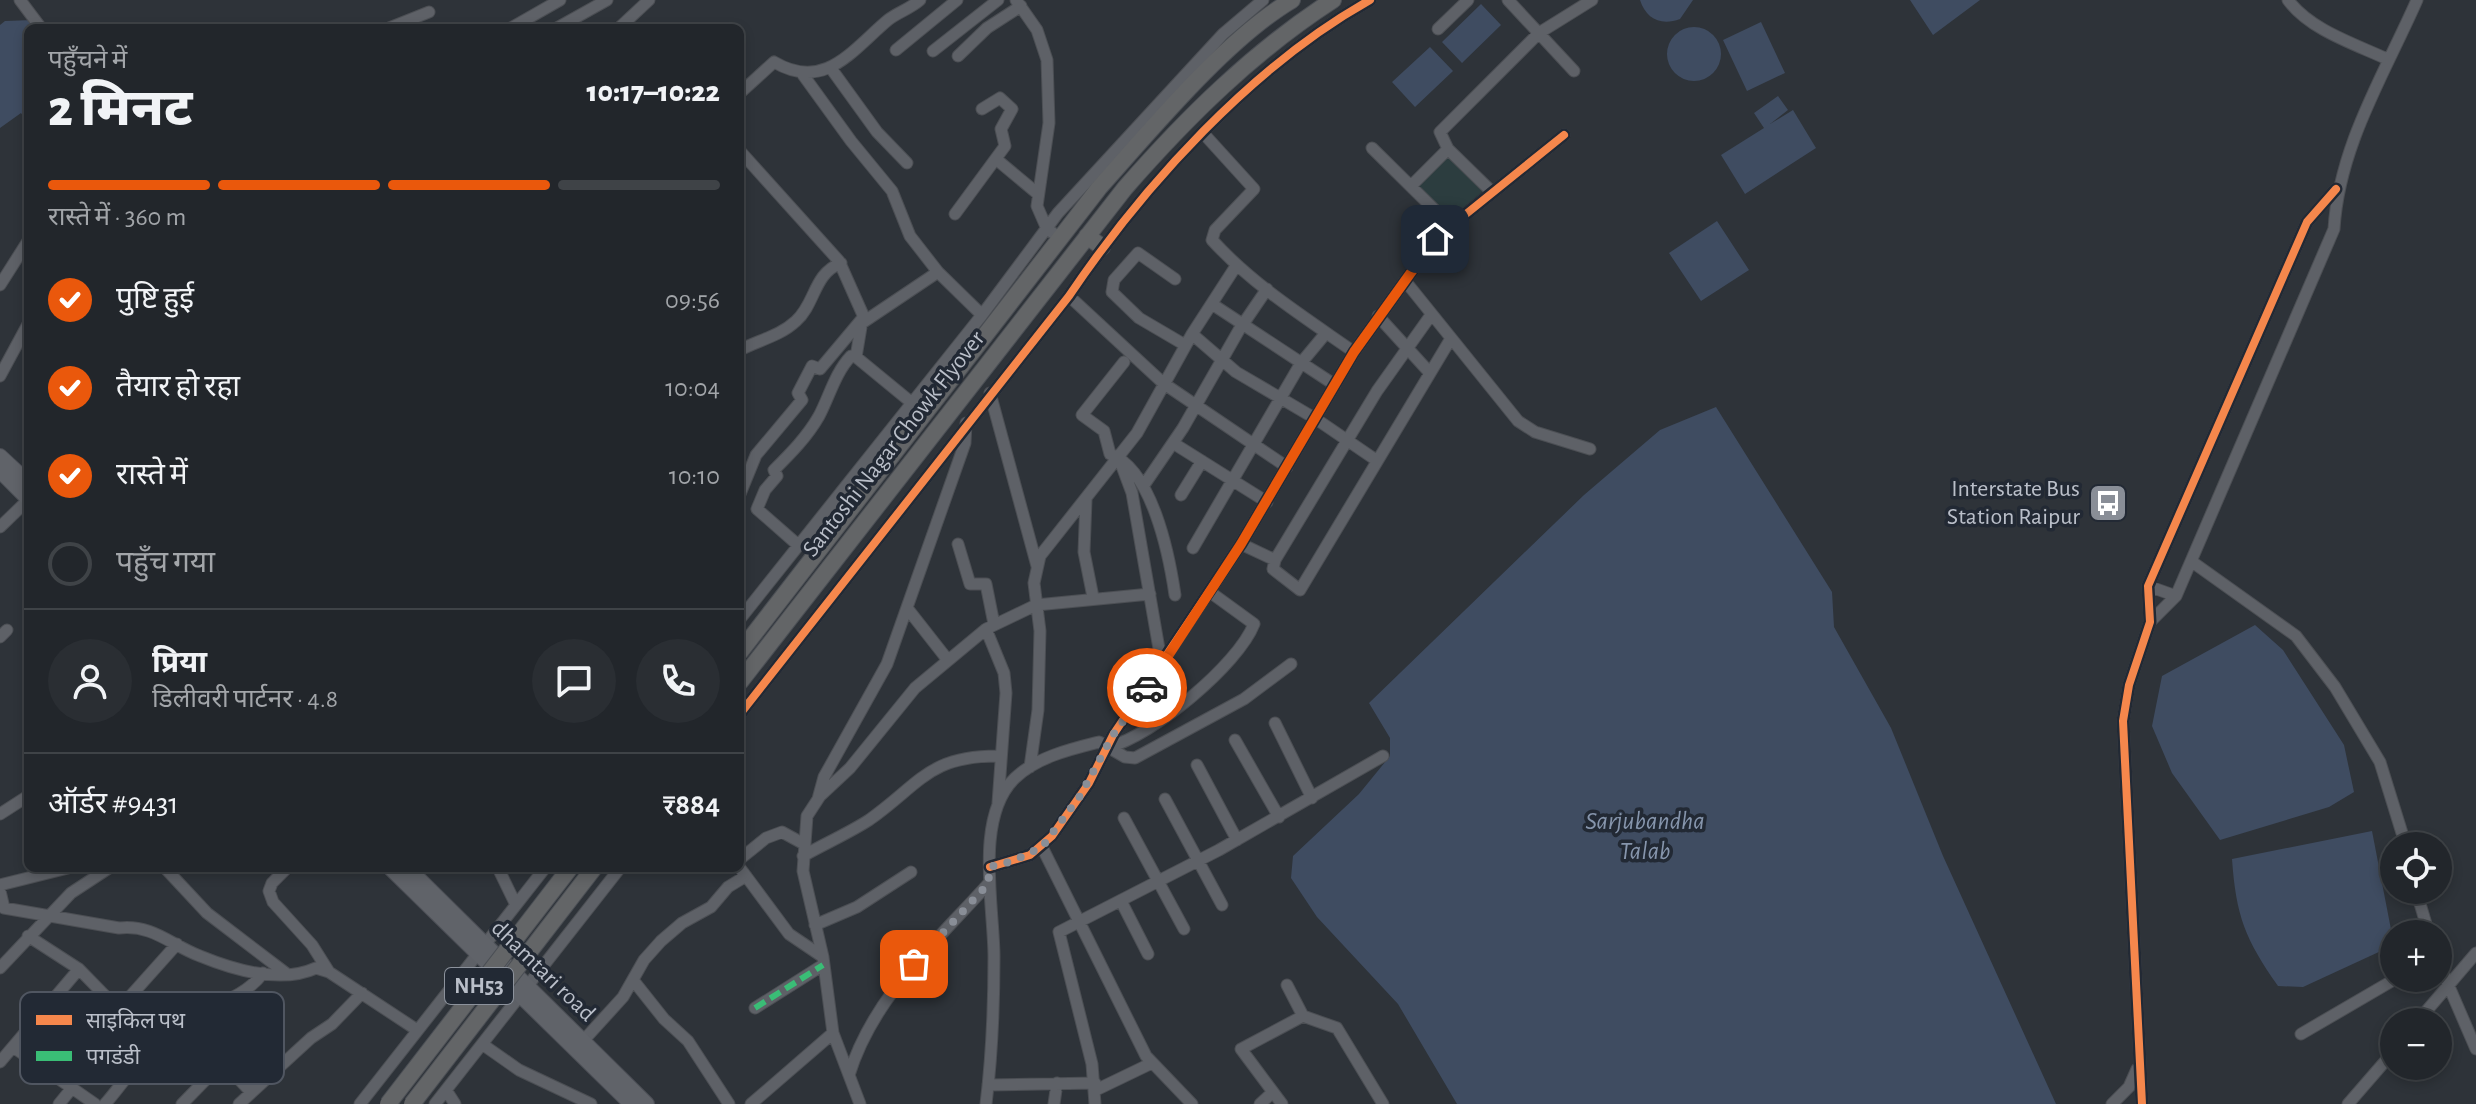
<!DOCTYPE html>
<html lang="hi">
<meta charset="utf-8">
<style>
:root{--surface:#22262b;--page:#2a2e33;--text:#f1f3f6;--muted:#a2a5a9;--line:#3f4347;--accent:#ea580c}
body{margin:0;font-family:"Alegreya Sans","Noto Sans Devanagari",sans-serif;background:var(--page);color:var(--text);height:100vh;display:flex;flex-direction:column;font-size:30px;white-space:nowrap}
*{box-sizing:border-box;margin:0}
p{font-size:26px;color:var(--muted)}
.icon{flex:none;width:44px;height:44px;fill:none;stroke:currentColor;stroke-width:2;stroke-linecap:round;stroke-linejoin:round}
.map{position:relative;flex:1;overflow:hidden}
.sheet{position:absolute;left:24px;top:24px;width:720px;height:848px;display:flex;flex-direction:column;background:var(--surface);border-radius:12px;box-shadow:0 4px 12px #0003,0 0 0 2px var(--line)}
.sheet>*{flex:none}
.controls{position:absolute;left:2380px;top:832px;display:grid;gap:16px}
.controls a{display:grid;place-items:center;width:72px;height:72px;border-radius:50%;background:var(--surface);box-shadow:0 4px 12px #0003,0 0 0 2px var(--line);font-size:40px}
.pin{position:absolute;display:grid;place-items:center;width:68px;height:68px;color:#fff;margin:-34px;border-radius:16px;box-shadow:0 4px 12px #0006}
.courier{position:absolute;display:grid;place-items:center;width:80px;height:80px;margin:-40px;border:6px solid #ea580c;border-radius:50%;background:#fff;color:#222;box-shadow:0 2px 10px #0007}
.headline em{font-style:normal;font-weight:800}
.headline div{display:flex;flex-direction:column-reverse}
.headline{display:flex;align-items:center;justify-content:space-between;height:136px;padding:0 24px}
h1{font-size:52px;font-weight:800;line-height:60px}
.bar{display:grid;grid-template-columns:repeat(4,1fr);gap:12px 8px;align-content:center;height:96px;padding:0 24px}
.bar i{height:10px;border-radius:6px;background:var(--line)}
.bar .active{background:var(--accent)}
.bar p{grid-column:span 4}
.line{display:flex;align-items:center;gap:20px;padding:0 24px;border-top:2px solid var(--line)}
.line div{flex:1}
.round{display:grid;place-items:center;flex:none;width:84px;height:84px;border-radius:42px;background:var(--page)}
ol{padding:0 24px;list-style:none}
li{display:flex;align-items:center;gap:24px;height:88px}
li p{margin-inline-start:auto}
li .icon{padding:8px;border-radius:50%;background:var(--accent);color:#fff;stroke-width:4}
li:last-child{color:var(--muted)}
li i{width:44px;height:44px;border:4px solid var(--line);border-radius:50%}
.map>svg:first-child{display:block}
</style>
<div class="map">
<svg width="2476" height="1104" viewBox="0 0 2476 1104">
<rect width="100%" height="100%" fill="#2e3339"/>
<path fill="#2c3d3f" d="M 1449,156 L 1484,190 L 1453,216 L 1446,216 L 1420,189 L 1419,182 Z"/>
<path fill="#3f4c61" d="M 1640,0 L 1693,0 L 1680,19 C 1661,26 1646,19 1640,0 Z
M 1910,0 L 1980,0 L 1933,35 Z
M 1481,4 L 1501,25 L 1462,63 L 1442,42 Z
M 33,20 L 39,28 L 28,28 L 28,123 L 21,113 L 0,128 L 0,25 L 5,21 Z
M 1761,22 L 1785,73 L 1747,91 L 1723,40 Z
M1667 54a27 27 0 1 1 54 0a27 27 0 1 1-54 0Z
M 1430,47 L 1453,71 L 1415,107 L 1392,82 Z
M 1778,96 L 1788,110 L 1770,124 L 1793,110 L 1816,148 L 1745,194 L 1721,155 L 1764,128 L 1754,113 Z
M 1717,221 L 1749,270 L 1701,301 L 1669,253 Z
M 1716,407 L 1832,592 L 1834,627 L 1891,728 L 1943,856 L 2056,1104 L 1457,1104 L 1398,1004 L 1317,917 L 1291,878 L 1293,856 L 1359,794 L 1390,756 L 1390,738 L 1369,703 L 1584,495 L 1660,430 Z
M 2255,625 L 2283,650 L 2344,745 L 2354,792 L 2329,807 L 2220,840 L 2172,773 L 2152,726 L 2162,676 Z
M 2372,831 L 2394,945 L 2303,987 L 2278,986 C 2245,939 2236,916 2232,859 Z"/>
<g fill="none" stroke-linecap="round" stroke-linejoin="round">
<g stroke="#4c4f54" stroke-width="13">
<path id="minor" d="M 20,0 L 41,28
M 1016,0 L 1037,30 L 1047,60 L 1049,123 L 1037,206 L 1047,229 L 1053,233
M 1508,0 L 1574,71
M 2288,0 C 2310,30 2355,44 2387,59
M 389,28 L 429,12
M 511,28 L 560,0
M 557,28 L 607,0
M 619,28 L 649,0
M 1438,29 L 1468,0
M 896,50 L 957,0
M 933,51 L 998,0
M 958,56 L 987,28 L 1021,6
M 830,67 L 877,132 L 907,163
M 801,72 L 851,141 L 892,191 L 910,236 L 938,272 L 982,315
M 740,93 L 774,62 C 825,92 852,50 888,20 C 898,12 910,9 920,0
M 1204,134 L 1254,189 L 1215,230 L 1212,240 C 1253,285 1304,317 1354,352
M 1372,148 L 1450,225
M 740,151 L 839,261 L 863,315 L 856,357 L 912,403
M 996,159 L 1038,194
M 1411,186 L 1448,149
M 1492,192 L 1448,149 L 1440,132 L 1539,33 L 1592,0
M 955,214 L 1005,146 L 1001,129 L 1012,109 L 1000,98 L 982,109
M 1175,279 L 1138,253 L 1114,280 L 1112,292 L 1139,318 L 1185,345
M 1406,282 L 1518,421 L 1535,432 L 1590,449
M 0,285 L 28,241
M 1069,296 L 1163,383 L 1287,467
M 1212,304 L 1335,385
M 1431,315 L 1377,391 L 1275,560 L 1273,569 L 1300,590 L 1450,340
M 1378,316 L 1430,373
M 862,323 L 938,272
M 1192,334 L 1236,372 L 1316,419 L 1376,460
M 740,350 C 759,340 780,336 796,321 C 816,303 813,274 841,263
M 1124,362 L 1082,415 L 1104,431 L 1110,454 C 1152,469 1169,554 1175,595
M 0,376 L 28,324
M 990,393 L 1037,566
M 1173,443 L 1267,502
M 1119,458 L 1132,493 L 1162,666
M 1144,485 L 1183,428 L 1239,330 L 1267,289
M 740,494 L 756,455 L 802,400 L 798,393 L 812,366 L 820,369 L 862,319
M 1181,495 L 1202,461
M 1086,500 L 1084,552 L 1093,597
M 0,527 L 28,500
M 958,544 L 970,584 L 986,584 L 994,624
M 1241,544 L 1275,560
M 798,545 L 757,509 L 765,490 L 777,476 L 774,470 C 791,453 807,437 819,416 C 830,395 835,373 851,356 L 856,357
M 1193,548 L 1301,363 L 1326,333
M 2191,561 L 2296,636 L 2335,687 L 2380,762 L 2406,846
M 2148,586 L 2176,596
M 907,608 L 947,659
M 740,619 L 982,315 L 1058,213 L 1223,34 L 1263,0
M 2150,622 L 2176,596 L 2334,229 C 2339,146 2384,75 2417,0
M 986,629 L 1004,673 L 1006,693 L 998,803
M 0,637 L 7,630
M 740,714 L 1069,296 C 1144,185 1252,66 1370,0
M 1275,723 L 1312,798
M 1235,740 L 1279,817
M 1109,747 C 1152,736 1238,665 1254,624 L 1210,592
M 1197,765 L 1237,840
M 1030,767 L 1038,710 L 1040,631 L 1034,583 L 1040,556 L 1137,433 L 1192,334 L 1236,266
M 818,799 L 824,777 L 887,664 L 965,443 L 966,423
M 1165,799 L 1222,905
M 0,814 L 28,796
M 1124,818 L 1184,929
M 1042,847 L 1146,1056 L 1192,1104
M 803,856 C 824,844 849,833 869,820 C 920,784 929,755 1000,756
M 740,859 L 766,838 L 782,832 L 804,844
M 990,867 L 1030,855 L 1052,836 L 1089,783 L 1113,735 L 1241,544 L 1354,352 L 1435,239 L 1564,135
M 165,868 L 207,913 L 287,974
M 287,868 L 272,883 L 269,891 L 273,902 L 312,945 L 329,972
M 498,868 L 516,905
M 740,868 L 789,934 L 823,957
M 0,885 L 68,868
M 2416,890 L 2429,934
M 0,891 L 4,908 L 119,928 C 152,924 171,945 200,956 C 234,970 281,984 316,968 L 329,972 L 417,1030
M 1121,901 L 1148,954
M 815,925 L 857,907 L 911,872
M 28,936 L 79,969 L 118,1009
M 2438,961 L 2476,1049
M 0,968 L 71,893 L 109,868
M 633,980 L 664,1019 L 688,1041 L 729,1104
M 755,1008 L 823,965
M 1303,1016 L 1337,1028 L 1383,1104
M 2417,1022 L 2476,953
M 2301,1034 L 2397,978
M 583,1041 L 623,997 L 644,960 L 661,941 L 682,923 L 711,907 L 728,887 L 746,876
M 482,1044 L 519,1070 L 591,1104
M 13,1047 L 95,1104
M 0,1062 L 79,969
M 849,1075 C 873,997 935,943 988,884
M 58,1077 L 177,944
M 988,1085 L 1095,1083
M 446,1090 L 455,1104
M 1096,1090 L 1152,1063
M 59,1104 L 72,1088
M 105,1104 C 128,1078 152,1038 183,1021 C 210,1005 244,999 263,973
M 182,1104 L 223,1062 L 250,1091
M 239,1104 L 311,1038 L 332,1024 L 362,993
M 360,1104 L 545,868
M 435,1104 L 620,868
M 751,1104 L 833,1033
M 860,1104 L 833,1033 L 823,957 L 803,871 L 807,816 L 820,796 L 850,768 L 915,688 L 986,629 L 1036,605 L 1150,594
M 986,1104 C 992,1055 994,1006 994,957 C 994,907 974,817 1015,778 C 1037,757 1071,749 1099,742 L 1125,757 L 1135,758 L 1244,699 L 1291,664
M 1054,1104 L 1057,1083
M 1095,1104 L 1092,1064 L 1059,932 L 1219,850 L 1383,756
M 1260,1104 L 1273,1092
M 1282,1104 L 1241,1049 L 1303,1016 L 1287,985
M 2112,1104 L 2129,1087 L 2137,1069
M 2142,1104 L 2123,721 L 2129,685 L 2150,622 L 2148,586 L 2307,222 L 2336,189
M 2348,1104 L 2394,1051"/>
</g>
<g stroke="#4c4f56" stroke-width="16">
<path id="major" d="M 0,456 L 28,482
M 0,471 L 28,499
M 390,868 L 631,1104
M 408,868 L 647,1104"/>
</g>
<g stroke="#4b4f55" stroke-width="18">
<path id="highway" d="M 1087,236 L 1102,247
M 740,652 L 1099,188 C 1151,130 1226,39 1292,0
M 740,682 L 1125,188 C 1187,117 1254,51 1333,0"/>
</g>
<use href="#minor" stroke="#5e6167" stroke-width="11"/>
<use href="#major" stroke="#606369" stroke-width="14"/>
<use href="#highway" stroke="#636567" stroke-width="16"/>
<g stroke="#4b4f55" stroke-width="18" stroke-linecap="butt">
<path id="highway-bridge" d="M 388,1104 L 570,868
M 412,1104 L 594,868"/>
</g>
<use href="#highway-bridge" stroke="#636567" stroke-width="16"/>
<path stroke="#3abd76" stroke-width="6" stroke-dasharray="12 6" stroke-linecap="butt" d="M 755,1008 L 823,965"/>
<g stroke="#222934" stroke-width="13">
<path id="cycleway" d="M 740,714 L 1069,296 C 1144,185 1252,66 1370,0
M 990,867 L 1030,855 L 1052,836 L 1089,783 L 1113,735 L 1241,544 L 1354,352 L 1435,239 L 1564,135
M 2142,1104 L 2123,721 L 2129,685 L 2150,622 L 2148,586 L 2307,222 L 2336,189"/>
</g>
<use href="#cycleway" stroke="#f5874c" stroke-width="8"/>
</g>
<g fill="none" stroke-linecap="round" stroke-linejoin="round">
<path stroke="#898e97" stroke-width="8" stroke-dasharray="0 14.4" d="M 914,964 L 988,884 L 990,867 L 1013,861 L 1042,847 L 1080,796 L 1113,735 L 1147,688"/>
<path stroke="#ea580c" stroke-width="10" d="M 1147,688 L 1241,544 L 1354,352 L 1435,239"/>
</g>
<defs>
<g id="bus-square" transform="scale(2)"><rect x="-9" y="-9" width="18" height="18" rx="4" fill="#898e97" stroke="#222934"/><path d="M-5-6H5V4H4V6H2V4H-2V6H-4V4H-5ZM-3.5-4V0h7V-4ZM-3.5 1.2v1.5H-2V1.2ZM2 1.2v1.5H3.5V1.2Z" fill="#fff"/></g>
</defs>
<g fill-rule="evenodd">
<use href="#bus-square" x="2108" y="503"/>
</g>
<g text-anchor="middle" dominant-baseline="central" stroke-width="7" stroke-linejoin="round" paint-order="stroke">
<rect fill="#222934" stroke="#8c929c" stroke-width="2" x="445" y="968" width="68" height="36" rx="6"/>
<g font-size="22" font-weight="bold" fill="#babfc9">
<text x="479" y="986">NH53</text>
</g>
<g font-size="24" fill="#babfc9" stroke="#222934">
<text transform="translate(894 444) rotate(-52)">Santoshi Nagar Chowk Flyover</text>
<text transform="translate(543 971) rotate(44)">dhamtari road</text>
</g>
<g font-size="24" fill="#babfc9" stroke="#222934" text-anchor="end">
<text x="2080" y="489">Interstate Bus<tspan x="2080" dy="28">Station Raipur</tspan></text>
</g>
<g font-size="26" font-style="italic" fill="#8695ac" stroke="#222934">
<text x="1645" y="821">Sarjubandha<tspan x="1645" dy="30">Talab</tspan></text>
</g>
</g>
<rect x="20" y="992" width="264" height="92" rx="12" fill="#222934" stroke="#505661" stroke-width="2"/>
<rect x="36" y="1015" width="36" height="10" fill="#f5874c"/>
<rect x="36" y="1051" width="36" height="10" fill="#3abd76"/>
<g font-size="22" fill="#babfc9">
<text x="86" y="1028">साइकिल पथ</text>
<text x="86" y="1064">पगडंडी</text>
</g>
</svg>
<div class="controls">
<a><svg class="icon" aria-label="locate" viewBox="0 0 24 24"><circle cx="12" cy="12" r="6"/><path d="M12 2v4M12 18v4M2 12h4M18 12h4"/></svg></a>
<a>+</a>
<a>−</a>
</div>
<div class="pin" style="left:914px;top:964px;background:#ea580c"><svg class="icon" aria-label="bag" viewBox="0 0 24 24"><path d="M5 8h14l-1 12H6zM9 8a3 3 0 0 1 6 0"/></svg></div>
<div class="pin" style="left:1435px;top:239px;background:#1f2937"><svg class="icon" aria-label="home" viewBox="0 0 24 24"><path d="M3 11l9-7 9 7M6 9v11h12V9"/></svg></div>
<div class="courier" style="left:1147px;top:688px"><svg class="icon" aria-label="car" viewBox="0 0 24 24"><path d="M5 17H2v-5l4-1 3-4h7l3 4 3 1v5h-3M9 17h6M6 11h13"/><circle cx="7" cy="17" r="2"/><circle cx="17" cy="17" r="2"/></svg></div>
<section class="sheet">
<div class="headline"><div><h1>2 मिनट</h1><p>पहुँचने में</p></div><em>10:17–10:22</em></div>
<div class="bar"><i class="active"></i><i class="active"></i><i class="active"></i><i></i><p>रास्ते में · 360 m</p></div>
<ol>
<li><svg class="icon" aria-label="check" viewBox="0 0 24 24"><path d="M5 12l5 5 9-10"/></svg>पुष्टि हुई<p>09:56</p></li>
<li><svg class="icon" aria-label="check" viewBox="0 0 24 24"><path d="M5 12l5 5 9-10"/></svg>तैयार हो रहा<p>10:04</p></li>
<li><svg class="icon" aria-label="check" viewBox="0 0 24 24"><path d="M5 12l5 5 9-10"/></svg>रास्ते में<p>10:10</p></li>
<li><i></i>पहुँच गया</li>
</ol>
<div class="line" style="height:144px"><a class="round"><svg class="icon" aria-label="person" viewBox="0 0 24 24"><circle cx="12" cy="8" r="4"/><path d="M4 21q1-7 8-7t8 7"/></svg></a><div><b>प्रिया</b><p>डिलीवरी पार्टनर · 4.8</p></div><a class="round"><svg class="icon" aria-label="chat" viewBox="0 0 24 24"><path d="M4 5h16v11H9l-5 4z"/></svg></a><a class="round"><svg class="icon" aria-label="phone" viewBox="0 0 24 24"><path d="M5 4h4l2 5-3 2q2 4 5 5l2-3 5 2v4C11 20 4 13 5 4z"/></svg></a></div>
<div class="line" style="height:104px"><div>ऑर्डर #9431</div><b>₹884</b></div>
</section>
</div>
